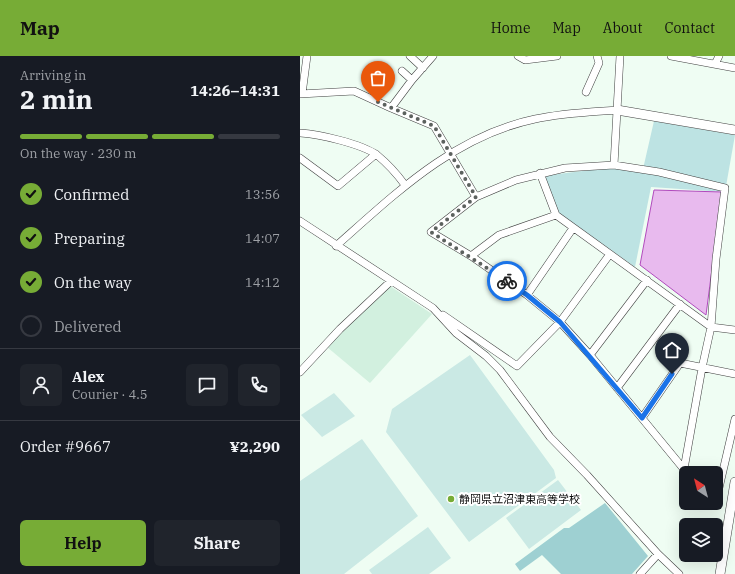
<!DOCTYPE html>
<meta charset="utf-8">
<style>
:root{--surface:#171b24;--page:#20242c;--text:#f1f3f6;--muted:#9ea1a6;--line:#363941;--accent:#77ac36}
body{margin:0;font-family:"IBM Plex Serif","Noto Sans JP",serif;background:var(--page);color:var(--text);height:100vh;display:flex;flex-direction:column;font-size:15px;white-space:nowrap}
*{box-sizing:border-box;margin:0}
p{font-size:13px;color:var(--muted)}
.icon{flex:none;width:22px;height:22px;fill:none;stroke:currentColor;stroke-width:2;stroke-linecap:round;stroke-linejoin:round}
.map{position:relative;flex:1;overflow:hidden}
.panel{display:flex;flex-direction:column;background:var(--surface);width:300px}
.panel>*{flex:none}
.needle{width:26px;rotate:324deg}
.controls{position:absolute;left:379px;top:410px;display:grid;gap:8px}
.controls a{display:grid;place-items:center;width:44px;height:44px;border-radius:6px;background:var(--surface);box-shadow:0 4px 16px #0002;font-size:20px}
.pin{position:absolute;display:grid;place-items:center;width:34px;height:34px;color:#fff;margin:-41px -17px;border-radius:50% 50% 50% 0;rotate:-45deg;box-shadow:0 0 4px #0007}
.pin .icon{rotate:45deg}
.courier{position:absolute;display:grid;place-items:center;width:40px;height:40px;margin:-20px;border:3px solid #1a73e8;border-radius:50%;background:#fff;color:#222;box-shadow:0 1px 5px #0007}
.overview em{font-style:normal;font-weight:700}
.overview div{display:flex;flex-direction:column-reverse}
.overview{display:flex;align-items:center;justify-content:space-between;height:68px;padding:0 20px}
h1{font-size:26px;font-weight:700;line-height:30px}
.bar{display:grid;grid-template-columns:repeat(4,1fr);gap:6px 4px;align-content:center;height:48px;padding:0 20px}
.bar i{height:5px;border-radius:3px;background:var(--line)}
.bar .current{background:var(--accent)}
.bar p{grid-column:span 4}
.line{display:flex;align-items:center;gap:10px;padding:0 20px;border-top:1px solid var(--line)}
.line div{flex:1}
.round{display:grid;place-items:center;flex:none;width:42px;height:42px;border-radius:6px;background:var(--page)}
ol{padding:0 20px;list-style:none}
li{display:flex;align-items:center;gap:12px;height:44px}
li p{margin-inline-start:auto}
li .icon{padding:4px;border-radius:50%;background:var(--accent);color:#111;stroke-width:4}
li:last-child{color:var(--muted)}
li i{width:22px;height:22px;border:2px solid var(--line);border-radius:50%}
.action{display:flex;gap:8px;margin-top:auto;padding:8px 20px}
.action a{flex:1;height:46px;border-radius:6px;background:var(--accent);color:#111;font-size:16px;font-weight:700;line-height:46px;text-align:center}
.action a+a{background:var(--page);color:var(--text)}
header{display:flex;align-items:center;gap:24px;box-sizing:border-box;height:56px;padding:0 20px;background:var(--accent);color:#111}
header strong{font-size:19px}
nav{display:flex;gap:22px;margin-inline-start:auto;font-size:14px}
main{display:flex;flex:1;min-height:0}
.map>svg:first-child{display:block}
</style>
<header>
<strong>Map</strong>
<nav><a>Home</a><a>Map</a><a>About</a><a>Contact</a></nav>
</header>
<main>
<section class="panel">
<div class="overview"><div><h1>2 min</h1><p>Arriving in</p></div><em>14:26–14:31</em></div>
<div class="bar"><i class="current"></i><i class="current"></i><i class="current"></i><i></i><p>On the way · 230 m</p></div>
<ol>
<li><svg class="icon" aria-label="check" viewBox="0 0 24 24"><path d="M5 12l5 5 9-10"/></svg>Confirmed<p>13:56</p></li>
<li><svg class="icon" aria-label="check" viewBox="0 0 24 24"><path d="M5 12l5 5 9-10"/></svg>Preparing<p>14:07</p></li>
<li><svg class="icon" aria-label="check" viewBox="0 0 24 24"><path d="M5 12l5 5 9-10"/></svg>On the way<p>14:12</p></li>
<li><i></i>Delivered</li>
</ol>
<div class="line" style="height:72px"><a class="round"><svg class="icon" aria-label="person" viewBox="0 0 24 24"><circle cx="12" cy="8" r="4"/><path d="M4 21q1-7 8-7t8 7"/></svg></a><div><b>Alex</b><p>Courier · 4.5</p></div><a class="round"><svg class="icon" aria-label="chat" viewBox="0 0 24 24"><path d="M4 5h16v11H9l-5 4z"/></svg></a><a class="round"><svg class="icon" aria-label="phone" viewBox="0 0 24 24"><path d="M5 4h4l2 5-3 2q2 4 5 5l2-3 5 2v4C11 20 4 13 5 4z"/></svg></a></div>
<div class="line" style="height:52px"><div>Order #9667</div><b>¥2,290</b></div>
<div class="action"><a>Help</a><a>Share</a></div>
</section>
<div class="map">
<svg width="435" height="518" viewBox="0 0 435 518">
<rect width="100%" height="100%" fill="#effdf3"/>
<path fill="#d2f0df" d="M 90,230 L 132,258 L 70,327 L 27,291 Z"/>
<path fill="#bde3e3" d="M 354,65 L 435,79 L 425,136 L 351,131 L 335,211 L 257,156 L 242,120 L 315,111 L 343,113 Z"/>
<path fill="#9ed0d2" d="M 305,447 L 348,500 L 332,518 L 261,518 L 242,499 L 220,515 L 215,508 L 264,472 L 269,472 Z"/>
<path fill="#cae9e4" d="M 170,299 L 254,414 L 256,422 L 169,486 L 86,376 L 92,353 Z
M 34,337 L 55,360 L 22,381 L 1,359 Z
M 62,383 L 118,460 L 44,518 L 0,518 L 0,425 Z
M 258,424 L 281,454 L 229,493 L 206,462 Z
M 128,471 L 151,502 L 129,518 L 72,518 L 69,514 Z"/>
<path fill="#e8baee" stroke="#b14abd" d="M 354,134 L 422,136 L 406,259 L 340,209 Z"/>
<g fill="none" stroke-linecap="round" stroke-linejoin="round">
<g stroke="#404040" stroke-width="8">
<path id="minor" d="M 110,0 L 123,12
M 218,0 L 225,4 L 257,0
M 371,0 L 435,12
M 415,8 L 419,0
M 102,15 L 112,24
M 286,36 L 299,7 L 297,0
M 0,38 L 54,35 L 91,52 L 134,70 L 176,141
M 2,38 L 7,0
M 91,52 L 112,24 L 133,0
M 0,77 C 19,78 62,88 77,99 C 88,108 97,118 105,129
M 0,102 L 38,130 L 76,98
M 314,109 L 320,0
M 240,117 L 256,159 L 411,271 L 435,274
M 0,165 L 133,252 L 156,277 L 186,300 L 200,314 L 250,381 L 287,419 L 358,498 L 379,518
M 36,190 C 96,137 154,80 235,63 C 261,57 289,56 317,54
M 171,200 L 199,179 L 256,159
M 227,239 L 273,172
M 143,259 L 217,310 L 260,266 L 310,198
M 290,299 L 347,224
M 0,316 L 40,273 L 91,225
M 317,332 L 380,248
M 342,362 L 380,307 L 435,318
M 384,413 L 402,312 L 411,271 L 416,203 L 425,132 L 359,116 L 314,109 L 265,112 L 216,124 L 176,141 L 131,176 L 171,200 L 227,239 L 260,266 L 290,299 L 387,417
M 416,432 L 419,432 L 435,363
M 340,518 L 358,498"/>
</g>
<g stroke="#404040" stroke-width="10">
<path id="tertiary" d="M 317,54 L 435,74
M 420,518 L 435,426"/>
</g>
<use href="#minor" stroke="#fff" stroke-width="7"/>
<use href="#tertiary" stroke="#fff" stroke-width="9"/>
</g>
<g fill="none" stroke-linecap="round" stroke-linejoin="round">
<path stroke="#5c615e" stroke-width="4" stroke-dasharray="0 7.2" d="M 78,46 L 134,70 L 176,141 L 131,176 L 207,225"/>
<path stroke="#1a73e8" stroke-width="5" d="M 207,225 L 227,239 L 260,266 L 342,362 L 372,318"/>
</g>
<circle fill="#77ac36" stroke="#fff" stroke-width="1.5" cx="151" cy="443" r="4"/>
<g text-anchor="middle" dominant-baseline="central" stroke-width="4" stroke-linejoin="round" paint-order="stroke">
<g font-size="11" fill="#0d0d0d" stroke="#fff" text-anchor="start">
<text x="159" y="443">静岡県立沼津東高等学校</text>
</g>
</g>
</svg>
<div class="controls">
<a><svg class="needle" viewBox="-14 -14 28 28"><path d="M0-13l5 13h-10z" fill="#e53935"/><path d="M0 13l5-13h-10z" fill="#9ea1a6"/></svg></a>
<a><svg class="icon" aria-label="layers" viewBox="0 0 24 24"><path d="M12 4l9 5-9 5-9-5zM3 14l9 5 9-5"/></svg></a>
</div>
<div class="pin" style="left:78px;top:46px;background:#ea580c"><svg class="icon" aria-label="bag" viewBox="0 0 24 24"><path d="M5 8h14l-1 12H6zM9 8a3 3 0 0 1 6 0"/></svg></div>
<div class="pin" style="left:372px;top:318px;background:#1f2937"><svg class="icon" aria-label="home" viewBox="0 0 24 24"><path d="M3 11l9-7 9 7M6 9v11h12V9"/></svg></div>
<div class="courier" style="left:207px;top:225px"><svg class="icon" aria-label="bike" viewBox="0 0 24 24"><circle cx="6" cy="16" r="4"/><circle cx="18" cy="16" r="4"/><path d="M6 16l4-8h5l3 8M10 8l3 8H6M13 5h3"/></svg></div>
</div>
</main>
